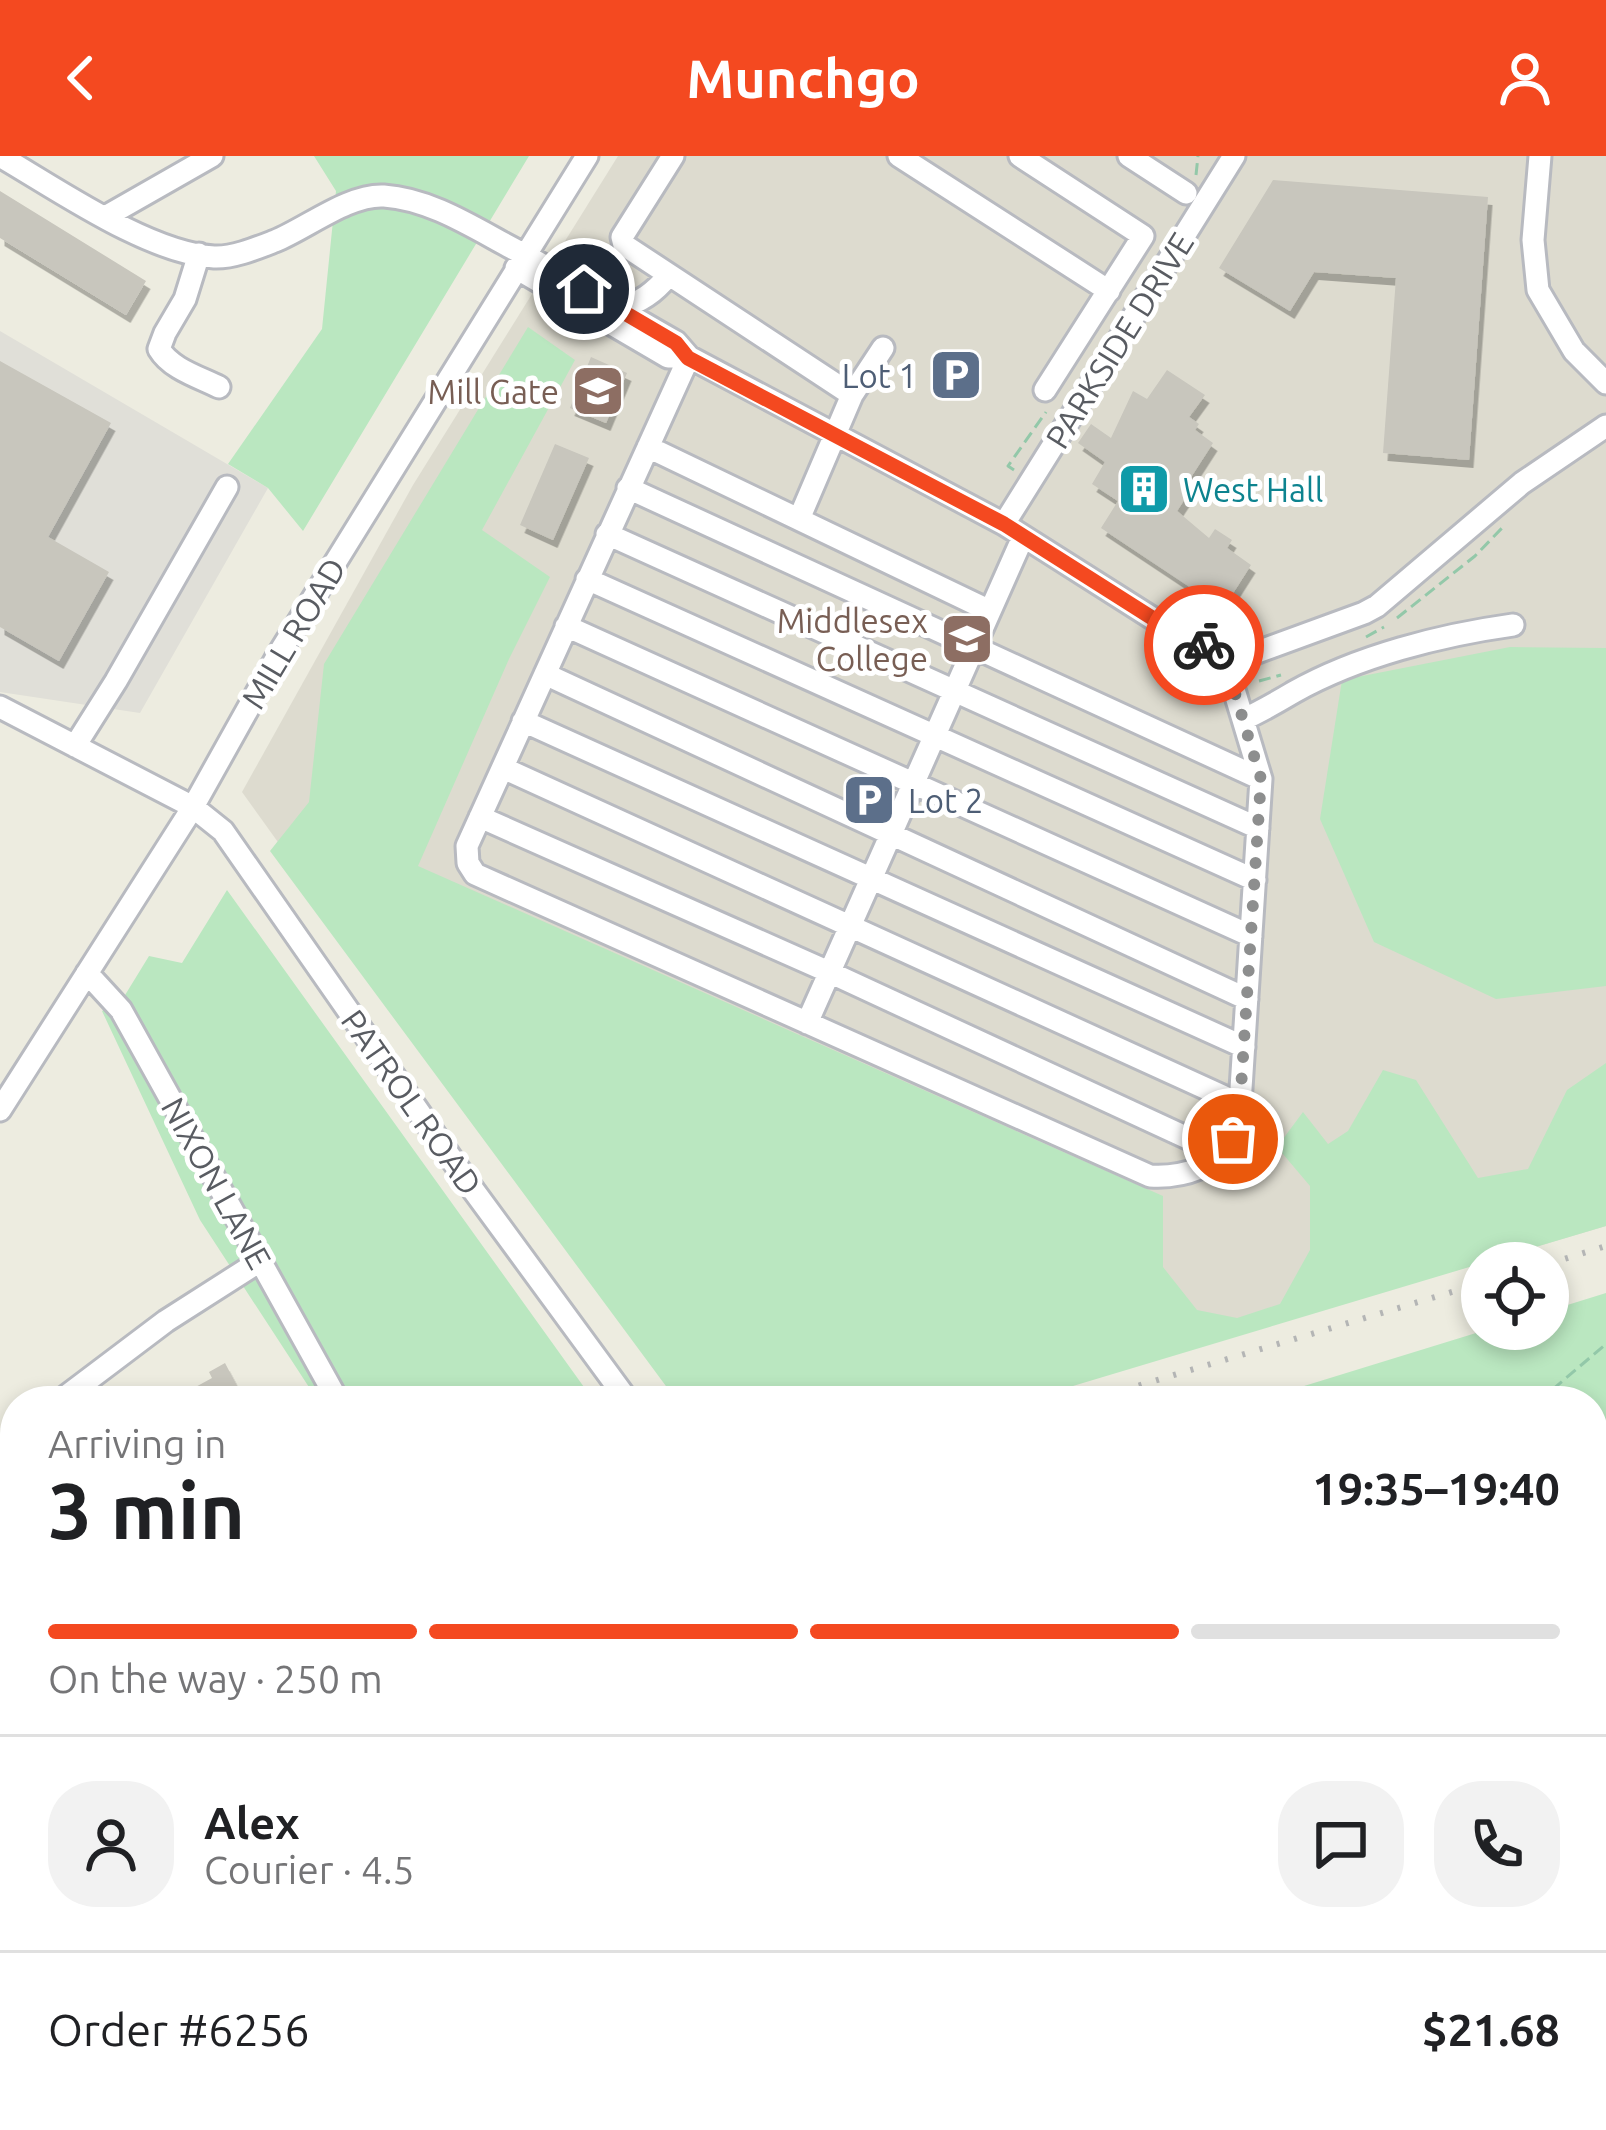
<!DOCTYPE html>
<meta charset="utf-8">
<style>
:root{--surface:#fff;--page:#f2f2f2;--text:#202124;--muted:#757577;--line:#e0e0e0;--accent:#f44920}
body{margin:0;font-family:Ubuntu,sans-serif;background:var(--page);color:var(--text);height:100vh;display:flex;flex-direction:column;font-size:45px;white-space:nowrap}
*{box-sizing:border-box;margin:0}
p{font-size:39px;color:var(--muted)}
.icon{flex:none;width:66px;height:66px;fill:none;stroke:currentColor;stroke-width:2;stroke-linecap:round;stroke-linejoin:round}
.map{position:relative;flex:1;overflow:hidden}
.side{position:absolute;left:0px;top:1230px;width:1608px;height:744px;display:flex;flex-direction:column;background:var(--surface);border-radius:48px 48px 0 0;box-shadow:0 6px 18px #0003}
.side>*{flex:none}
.fabs{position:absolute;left:1461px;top:1086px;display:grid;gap:24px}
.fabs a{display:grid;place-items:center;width:108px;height:108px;border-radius:50%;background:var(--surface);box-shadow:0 6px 18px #0003;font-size:60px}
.pin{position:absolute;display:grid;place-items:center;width:102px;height:102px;color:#fff;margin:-51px;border:6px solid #fff;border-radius:50%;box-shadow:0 3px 12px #0007}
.courier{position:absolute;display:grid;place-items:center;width:120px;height:120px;margin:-60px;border:9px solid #f44920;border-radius:50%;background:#fff;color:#222;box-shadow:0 3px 15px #0007}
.overview em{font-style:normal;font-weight:600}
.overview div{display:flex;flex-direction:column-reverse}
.overview{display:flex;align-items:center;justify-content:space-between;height:204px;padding:0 48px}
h1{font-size:78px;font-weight:600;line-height:90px}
.bar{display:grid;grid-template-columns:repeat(4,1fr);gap:18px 12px;align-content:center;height:144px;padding:0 48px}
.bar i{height:15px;border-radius:9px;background:var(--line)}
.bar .on{background:var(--accent)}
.bar p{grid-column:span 4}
.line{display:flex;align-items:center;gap:30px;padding:0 48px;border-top:3px solid var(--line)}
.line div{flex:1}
.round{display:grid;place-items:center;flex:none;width:126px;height:126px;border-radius:48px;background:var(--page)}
header{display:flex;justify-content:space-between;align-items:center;height:156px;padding:0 48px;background:var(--accent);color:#fff;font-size:54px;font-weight:600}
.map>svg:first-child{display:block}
</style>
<header><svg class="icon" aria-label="back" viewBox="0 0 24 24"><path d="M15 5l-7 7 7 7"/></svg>Munchgo<svg class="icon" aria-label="person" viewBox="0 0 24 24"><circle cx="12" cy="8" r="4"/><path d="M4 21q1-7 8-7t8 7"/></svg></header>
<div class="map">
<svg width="1606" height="1974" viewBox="0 0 1606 1974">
<defs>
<filter id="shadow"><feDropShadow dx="4.5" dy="8" stdDeviation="0" flood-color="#0004"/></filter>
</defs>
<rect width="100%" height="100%" fill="#edece0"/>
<path fill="#e0dfd8" d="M 0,175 L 268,332 L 140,557 L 0,536 Z
M 15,1595 L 15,1959 L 791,1959 L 796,1974 L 70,1974 L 68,1970 L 0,1974 L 0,1600 Z"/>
<path fill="#dddbcf" d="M 618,0 L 1606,0 L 1606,1070 L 1014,1245 L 679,1245 L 242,636 L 413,329 Z"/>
<path fill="#bae7c0" d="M 314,0 L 529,0 L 303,375 L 268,332 L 228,308 L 322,173 L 336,35 Z
M 528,171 L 575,204 L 482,374 L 550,421 L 509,503 L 418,710 L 1163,1040 L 1163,1111 L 1197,1154 L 1237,1162 L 1280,1148 L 1310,1094 L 1310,1030 L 1277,991 L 1303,956 L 1328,988 L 1348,975 L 1383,914 L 1416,924 L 1478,1022 L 1528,1013 L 1567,934 L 1606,907 L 1606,1070 L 1023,1245 L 677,1245 L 270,695 L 309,646 L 324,508 Z
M 1510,491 L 1606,492 L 1606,830 L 1496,843 L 1374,786 L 1320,663 L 1342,524 Z
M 227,734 L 594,1245 L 318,1245 L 200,1064 L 102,855 L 122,844 L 149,800 L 182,807 Z
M 1606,1137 L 1606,1974 L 796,1974 L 791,1959 L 1593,1959 L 1593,1245 L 1255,1245 L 1489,1173 L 1548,1173 L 1548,1155 Z"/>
<path fill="#c8c6bd" filter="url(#shadow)" d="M 1273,24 L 1488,41 L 1469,304 L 1383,297 L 1396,122 L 1314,116 L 1290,155 L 1219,112 Z
M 0,35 L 146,125 L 126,159 L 0,82 Z
M 591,201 L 627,217 L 606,267 L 570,252 Z
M 0,205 L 111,267 L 48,381 L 109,416 L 59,505 L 0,471 Z
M 1167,214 L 1205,239 L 1189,261 L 1199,268 L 1195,274 L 1213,287 L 1184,332 L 1190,335 L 1177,355 L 1209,382 L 1215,373 L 1232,384 L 1227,392 L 1251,409 L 1223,453 L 1101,372 L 1118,345 L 1092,328 L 1105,306 L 1078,287 L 1091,268 L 1111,282 L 1133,235 L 1147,243 Z
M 555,288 L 589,302 L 553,384 L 520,369 Z
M 225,1207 L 245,1245 L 170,1245 L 212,1222 L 209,1216 Z
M 0,1654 L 7,1654 L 15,1693 L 15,1959 L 66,1959 L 69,1974 L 0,1974 Z
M 170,1959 L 578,1959 L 583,1974 L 176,1974 Z"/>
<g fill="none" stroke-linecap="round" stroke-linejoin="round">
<g stroke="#b8bac0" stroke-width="27">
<path id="minor" d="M 0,0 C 57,33 148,97 214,101 C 233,102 257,92 275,85 C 307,72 349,38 384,40 C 429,43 471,70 510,91 C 566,121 621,155 676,186 L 689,201 L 1004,368 L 1190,486 L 1252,498 L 1364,457 L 1377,450 L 1522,327 L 1606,270
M 673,0 L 622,81 L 624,89 L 852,239
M 899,0 L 1109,135
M 1020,0 L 1143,80 L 1045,234
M 1129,0 L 1186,37
M 1540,0 L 1533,84 L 1538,134 L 1574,195 L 1606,227
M 105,61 L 212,0
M 199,98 L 185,143 L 165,177 L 159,193 C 171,213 199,221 219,231
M 516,112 L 668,201 L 689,201
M 618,153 C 641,146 654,137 669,119
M 689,201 L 467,690 L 468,707 L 475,718 L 1150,1020 C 1181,1022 1223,1011 1234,978 C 1237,968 1238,957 1240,948 L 1261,623 L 1222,494
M 648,291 L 990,455
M 628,332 L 1261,623
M 799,363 L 852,239 L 883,192
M 1004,368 L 1234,0
M 607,378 L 1258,672
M 587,423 L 1255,724
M 566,470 L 1251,780
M 545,518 L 1247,843
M 0,551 L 193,651 L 223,675 L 474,1035 L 628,1245
M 1244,563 C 1262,555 1277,546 1294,536 C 1358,500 1441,479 1513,469
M 523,565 L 1244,891
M 75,590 L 116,525 L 227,331
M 503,612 L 1240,948
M 480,661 L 829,816 L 1220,997
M 87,817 L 121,854 L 338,1245
M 807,867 L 1023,381
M 0,954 L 193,651 L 278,499 L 587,0
M 60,1245 L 166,1165 L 260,1105
M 0,1291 L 15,1319
M 654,1959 L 660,1974
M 1071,1959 L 1081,1974"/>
</g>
<path stroke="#93c8a9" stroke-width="3" stroke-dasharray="12 6" stroke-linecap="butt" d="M 1196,19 L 1198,0
M 1014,314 L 1008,310 L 1046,256
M 1397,462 L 1475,400 L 1503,371
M 1366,481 L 1384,471
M 1259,525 L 1281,519
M 1539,1245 L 1606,1188
M 1593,1361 L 1606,1372
M 1253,1959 L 1262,1974"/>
<use href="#minor" stroke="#fff" stroke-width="21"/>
<path stroke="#b4b5b5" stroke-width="6" stroke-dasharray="3 15" stroke-linecap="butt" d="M 1548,1108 L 1606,1090
M 1087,1245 L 1482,1127
M 0,1572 L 15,1567"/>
</g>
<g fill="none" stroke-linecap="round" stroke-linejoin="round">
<path stroke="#8d8e8e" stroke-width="12" stroke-dasharray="0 21.6" d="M 1204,489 L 1222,494 L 1261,623 L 1240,948 L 1233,983"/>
<path stroke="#f44920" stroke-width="15" d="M 584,133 L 676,187 L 688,202 L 1004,368 L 1190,486 L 1204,489"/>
</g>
<defs>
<g id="parking-square" transform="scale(2.7)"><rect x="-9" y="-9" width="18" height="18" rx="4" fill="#5c6f8a" stroke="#fff"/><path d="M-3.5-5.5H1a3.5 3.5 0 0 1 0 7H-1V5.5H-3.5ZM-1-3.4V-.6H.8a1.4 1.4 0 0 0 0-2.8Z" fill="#fff"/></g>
<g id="university-square" transform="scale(2.7)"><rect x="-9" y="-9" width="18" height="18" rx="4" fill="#8d6e63" stroke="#fff"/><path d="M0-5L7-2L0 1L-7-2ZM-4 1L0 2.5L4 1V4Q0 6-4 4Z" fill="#fff"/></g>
<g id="building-square" transform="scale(2.7)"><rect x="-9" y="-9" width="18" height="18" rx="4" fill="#0f9aa8" stroke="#fff"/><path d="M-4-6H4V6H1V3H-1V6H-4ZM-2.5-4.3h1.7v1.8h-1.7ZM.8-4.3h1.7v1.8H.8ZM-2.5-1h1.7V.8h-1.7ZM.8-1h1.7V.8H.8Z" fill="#fff"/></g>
</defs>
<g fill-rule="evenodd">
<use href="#parking-square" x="956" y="219"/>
<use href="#university-square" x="598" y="235"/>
<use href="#building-square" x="1144" y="333"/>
<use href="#university-square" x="967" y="483"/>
<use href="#parking-square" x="869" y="644"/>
</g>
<g text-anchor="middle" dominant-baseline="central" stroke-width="10" stroke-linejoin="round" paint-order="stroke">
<g font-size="33" fill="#595c62" stroke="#fff">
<text transform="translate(1119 184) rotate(-58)">PARKSIDE DRIVE</text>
<text transform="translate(293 477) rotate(-59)">MILL ROAD</text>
<text transform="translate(412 946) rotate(55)">PATROL ROAD</text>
<text transform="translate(217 1027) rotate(61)">NIXON LANE</text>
</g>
<g font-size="33" fill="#4e5e75" stroke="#fff" text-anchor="end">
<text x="917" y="219">Lot 1</text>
<text x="908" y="644" text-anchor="start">Lot 2</text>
</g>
<g font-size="33" fill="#785e54" stroke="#fff" text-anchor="end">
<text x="559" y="235">Mill Gate</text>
<text x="928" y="464">Middlesex<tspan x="928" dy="38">College</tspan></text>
</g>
<g font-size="33" fill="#0d838f" stroke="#fff" text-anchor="start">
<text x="1183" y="333">West Hall</text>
</g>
</g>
</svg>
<div class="fabs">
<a><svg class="icon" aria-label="locate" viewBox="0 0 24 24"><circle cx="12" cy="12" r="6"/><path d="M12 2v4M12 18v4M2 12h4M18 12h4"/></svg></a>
</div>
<div class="pin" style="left:1233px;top:983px;background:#ea580c"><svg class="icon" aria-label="bag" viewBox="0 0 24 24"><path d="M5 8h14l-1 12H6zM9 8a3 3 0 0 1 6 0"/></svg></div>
<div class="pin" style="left:584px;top:133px;background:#1f2937"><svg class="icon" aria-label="home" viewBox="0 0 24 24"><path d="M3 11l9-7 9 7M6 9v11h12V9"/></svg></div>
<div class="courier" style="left:1204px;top:489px"><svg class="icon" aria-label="bike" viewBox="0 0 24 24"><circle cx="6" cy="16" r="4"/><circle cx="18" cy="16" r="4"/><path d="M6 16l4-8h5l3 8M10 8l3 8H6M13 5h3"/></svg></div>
<section class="side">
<div class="overview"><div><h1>3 min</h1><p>Arriving in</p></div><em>19:35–19:40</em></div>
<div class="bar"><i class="on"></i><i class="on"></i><i class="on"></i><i></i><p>On the way · 250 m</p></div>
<div class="line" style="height:216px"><a class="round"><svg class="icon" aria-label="person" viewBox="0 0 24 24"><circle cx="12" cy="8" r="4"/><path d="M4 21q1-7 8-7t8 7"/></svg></a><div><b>Alex</b><p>Courier · 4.5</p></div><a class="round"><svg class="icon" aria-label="chat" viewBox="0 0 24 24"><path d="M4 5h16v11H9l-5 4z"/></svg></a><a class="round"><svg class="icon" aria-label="phone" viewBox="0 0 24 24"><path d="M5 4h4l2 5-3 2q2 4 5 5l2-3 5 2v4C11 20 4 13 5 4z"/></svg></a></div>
<div class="line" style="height:156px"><div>Order #6256</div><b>$21.68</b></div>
</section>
</div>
